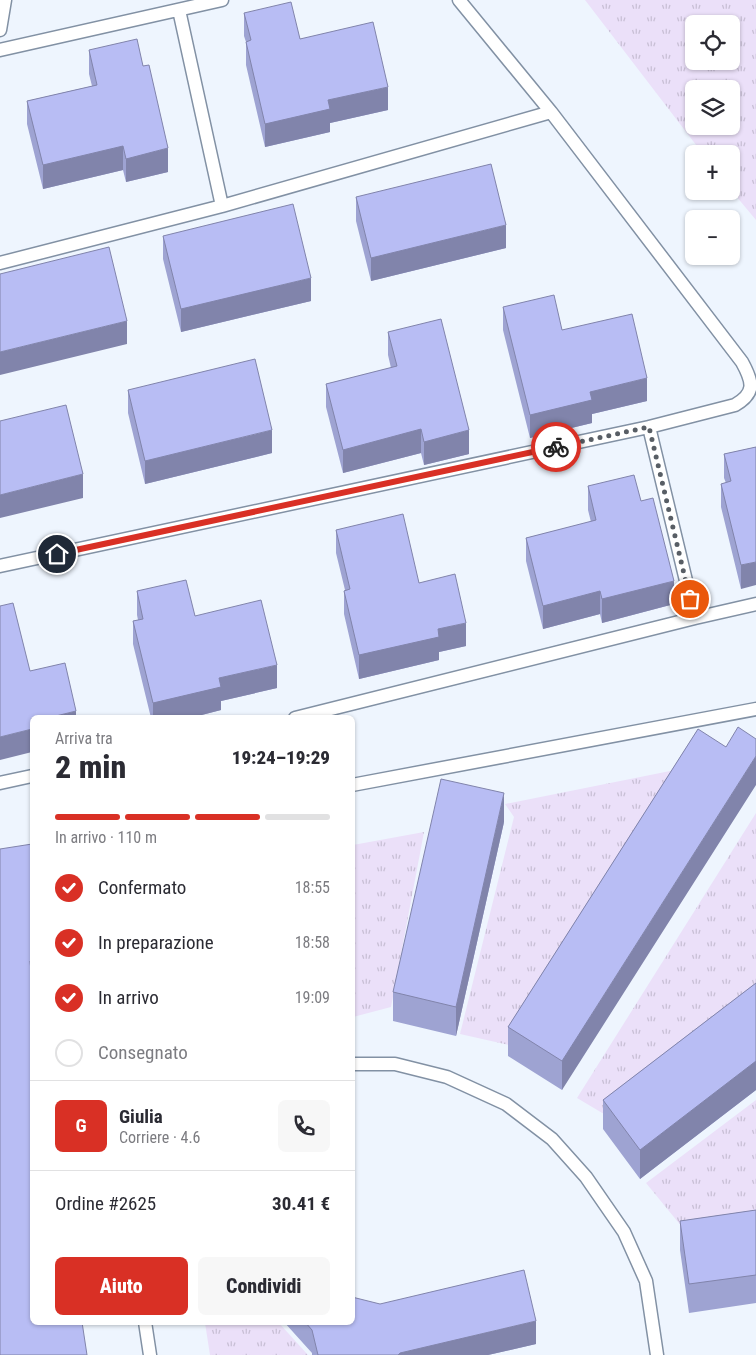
<!DOCTYPE html>
<html lang="it">
<meta charset="utf-8">
<style>
:root{--surface:#fff;--page:#f7f7f7;--text:#2b2b33;--muted:#7c7c81;--line:#e1e1e2;--accent:#d93025}
body{margin:0;font-family:"Roboto Condensed",sans-serif;background:var(--page);color:var(--text);height:100vh;display:flex;flex-direction:column;font-size:19px;white-space:nowrap}
*{box-sizing:border-box;margin:0}
p{font-size:16px;color:var(--muted)}
.icon{flex:none;width:28px;height:28px;fill:none;stroke:currentColor;stroke-width:2;stroke-linecap:round;stroke-linejoin:round}
.map{position:relative;flex:1;overflow:hidden}
.drawer{position:absolute;left:30px;top:715px;width:325px;height:610px;display:flex;flex-direction:column;background:var(--surface);border-radius:8px;box-shadow:0 1px 4px #0004}
.drawer>*{flex:none}
.tools{position:absolute;left:685px;top:15px;display:grid;gap:10px}
.tools a{display:grid;place-items:center;width:55px;height:55px;border-radius:8px;background:var(--surface);box-shadow:0 1px 4px #0004;font-size:25px}
.pin{position:absolute;display:grid;place-items:center;width:42px;height:42px;color:#fff;margin:-21px;border:2px solid #fff;border-radius:50%;box-shadow:0 1px 5px #0007}
.courier{position:absolute;display:grid;place-items:center;width:50px;height:50px;margin:-25px;border:4px solid #d93025;border-radius:50%;background:#fff;color:#222;box-shadow:0 1px 6px #0007}
.overview em{font-style:normal;font-weight:800}
.overview div{display:flex;flex-direction:column-reverse}
.overview{display:flex;align-items:center;justify-content:space-between;height:85px;padding:0 25px}
h1{font-size:32px;font-weight:800;line-height:38px}
.bar{display:grid;grid-template-columns:repeat(4,1fr);gap:8px 5px;align-content:center;height:60px;padding:0 25px}
.bar i{height:6px;border-radius:4px;background:var(--line)}
.bar .active{background:var(--accent)}
.bar p{grid-column:span 4}
.line{display:flex;align-items:center;gap:12px;padding:0 25px;border-top:1px solid var(--line)}
.line div{flex:1}
.round{display:grid;place-items:center;flex:none;width:52px;height:52px;border-radius:8px;background:var(--page)}
ol{padding:0 25px;list-style:none}
li{display:flex;align-items:center;gap:15px;height:55px}
li p{margin-inline-start:auto}
li .icon{padding:5px;border-radius:50%;background:var(--accent);color:#fff;stroke-width:4}
li:last-child{color:var(--muted)}
li i{width:28px;height:28px;border:2px solid var(--line);border-radius:50%}
.cta{display:flex;gap:10px;margin-top:auto;padding:10px 25px}
.cta a{flex:1;height:58px;border-radius:8px;background:var(--accent);color:#fff;font-size:20px;font-weight:800;line-height:58px;text-align:center}
.cta a+a{background:var(--page);color:var(--text)}
.map>svg:first-child{display:block}
</style>
<div class="map">
<svg width="756" height="1355" viewBox="0 0 756 1355">
<defs>
<pattern id="grass-tufts" width="24" height="20" patternUnits="userSpaceOnUse" patternTransform="scale(1.25)"><rect width="24" height="20" fill="#ebe0f9"/><path d="M3 7l-1-3M5 7V3M7 7l1-3M15 17l-1-3M17 17v-4M19 17l1-3" fill="none" stroke="#c8bfd5"/></pattern>
</defs>
<rect width="100%" height="100%" fill="#eef5fe"/>
<path fill="url(#grass-tufts)" fill-rule="evenodd" d="M 585,0 L 756,0 L 756,220 L 731,190 L 731,154 L 703,154 ZM 694,24 L 731,24 L 731,61 L 694,61 ZM 694,89 L 731,89 L 731,126 L 694,126 Z
M 675,770 L 513,1046 L 460,1034 L 514,817 L 505,804 Z
M 756,813 L 756,1001 L 609,1117 L 577,1098 Z
M 424,832 L 391,1007 L 353,1017 L 353,845 Z
M 756,1100 L 756,1235 L 696,1244 L 646,1183 Z
M 205,1323 L 279,1323 L 308,1355 L 210,1355 Z"/>
<g fill="none" stroke-linecap="round" stroke-linejoin="round">
<g stroke="#8291a4" stroke-width="15">
<path id="service" d="M 459,0 L 551,112 L 742,362 C 753,382 756,393 735,405 L 649,427
M 179,10 L 222,206
M 0,30 L 5,0
M 0,50 L 222,0
M 0,263 L 222,206 L 551,112
M 0,566 L 649,427 L 695,618 L 295,718
M 695,618 L 756,604
M 0,783 L 32,776
M 352,785 L 756,709
M 352,1064 L 395,1064 L 447,1077 L 506,1104 L 552,1139 L 586,1177 L 624,1232 L 646,1281 L 657,1355
M 145,1322 L 150,1355"/>
</g>
<use href="#service" stroke="#fff" stroke-width="12"/>
</g>
<path fill="#9ea3d2" d="M 244,13 L 300,39 L 388,110 L 330,123 L 330,132 L 265,147 L 246,65 L 246,42 L 244,36 Z
M 89,50 L 168,172 L 126,182 L 123,170 L 43,189 L 27,124 L 27,101 L 92,86 L 89,74 Z
M 356,197 L 506,248 L 371,281 L 356,221 Z
M 163,236 L 311,301 L 181,332 L 163,259 Z
M 503,307 L 562,330 L 647,401 L 592,414 L 592,423 L 530,438 L 503,330 Z
M 388,332 L 469,454 L 424,465 L 421,453 L 343,473 L 326,407 L 326,384 L 391,368 L 388,355 Z
M 128,390 L 272,453 L 145,484 L 128,413 Z
M 756,447 L 741,589 L 721,507 L 721,484 L 726,483 L 724,478 L 724,454 Z
M 588,486 L 641,501 L 674,604 L 602,623 L 600,614 L 543,629 L 526,561 L 526,538 L 591,522 L 588,510 Z
M 336,530 L 419,583 L 466,646 L 439,652 L 439,660 L 359,679 L 344,614 L 344,591 L 345,590 L 336,553 Z
M 137,591 L 195,616 L 277,688 L 221,701 L 221,710 L 190,718 L 151,718 L 133,644 L 133,621 L 138,620 L 137,615 Z
M 698,729 L 562,1090 L 508,1056 L 508,1027 Z
M 504,822 L 456,1036 L 393,1021 L 393,992 Z
M 32,844 L 32,1322 L 0,1355 Z
M 756,983 L 756,1090 L 640,1179 L 603,1129 L 603,1100 Z
M 756,1210 L 756,1303 L 689,1313 L 680,1250 L 680,1221 Z
M 284,1322 L 352,1322 L 536,1344 L 488,1355 L 312,1355 L 312,1353 Z"/>
<path fill="#8184ab" d="M 388,87 L 388,110 L 330,123 L 330,132 L 265,147 L 265,124 L 328,100 Z
M 123,146 L 123,170 L 43,189 L 43,165 Z
M 168,148 L 168,172 L 126,182 L 126,159 Z
M 506,225 L 506,248 L 371,281 L 371,258 Z
M 311,278 L 311,301 L 181,332 L 181,309 Z
M 127,321 L 127,344 L 0,375 L 0,352 Z
M 647,378 L 647,401 L 592,414 L 592,423 L 530,438 L 530,415 L 590,392 Z
M 421,429 L 421,453 L 343,473 L 343,450 Z
M 272,430 L 272,453 L 145,484 L 145,461 Z
M 469,430 L 469,454 L 424,465 L 424,442 Z
M 83,474 L 83,498 L 0,518 L 0,495 Z
M 756,562 L 756,585 L 741,589 L 741,565 Z
M 674,581 L 674,604 L 602,623 L 602,599 Z
M 600,591 L 600,614 L 543,629 L 543,606 Z
M 466,623 L 466,646 L 439,652 L 439,660 L 359,679 L 359,655 L 438,629 Z
M 277,665 L 277,688 L 221,701 L 221,710 L 190,718 L 153,718 L 153,703 L 219,678 Z
M 76,711 L 76,718 L 48,718 Z
M 32,729 L 32,752 L 0,760 L 0,737 Z
M 756,756 L 756,785 L 562,1090 L 562,1061 Z
M 504,793 L 504,822 L 456,1036 L 456,1007 Z
M 756,1061 L 756,1090 L 640,1179 L 640,1150 Z
M 536,1321 L 536,1344 L 488,1355 L 398,1355 L 400,1353 Z"/>
<path fill="#b8bdf4" stroke="#8184ab" d="M 291,2 L 300,39 L 373,22 L 388,87 L 328,100 L 330,109 L 265,124 L 246,42 L 251,40 L 244,13 Z
M 137,39 L 143,66 L 149,65 L 168,148 L 126,159 L 123,146 L 43,165 L 27,101 L 97,85 L 89,50 Z
M 491,164 L 506,225 L 371,258 L 356,197 Z
M 293,204 L 311,278 L 181,309 L 163,236 Z
M 109,247 L 127,321 L 0,352 L 0,274 Z
M 554,295 L 562,330 L 632,314 L 647,378 L 590,392 L 592,400 L 530,415 L 503,307 Z
M 441,319 L 469,430 L 424,442 L 421,429 L 343,450 L 326,384 L 397,366 L 388,332 Z
M 255,359 L 272,430 L 145,461 L 128,390 Z
M 66,405 L 83,474 L 0,495 L 0,421 Z
M 756,447 L 756,562 L 741,565 L 721,484 L 731,481 L 724,454 Z
M 634,475 L 641,501 L 653,498 L 674,581 L 602,599 L 600,591 L 543,606 L 526,538 L 596,520 L 588,486 Z
M 403,514 L 419,583 L 455,574 L 466,623 L 438,629 L 439,637 L 359,655 L 344,591 L 350,589 L 336,530 Z
M 186,580 L 195,616 L 261,600 L 277,665 L 219,678 L 221,687 L 153,703 L 133,621 L 143,619 L 137,591 Z
M 13,603 L 30,671 L 65,663 L 76,711 L 48,718 L 32,718 L 32,729 L 0,737 L 0,606 Z
M 738,727 L 756,739 L 756,756 L 562,1061 L 508,1027 L 698,729 L 726,747 Z
M 441,779 L 504,793 L 456,1007 L 393,992 Z
M 32,844 L 32,961 L 30,961 L 32,981 L 32,1322 L 82,1322 L 87,1355 L 0,1355 L 0,849 Z
M 756,983 L 756,1061 L 640,1150 L 603,1100 Z
M 756,1210 L 756,1275 L 689,1284 L 680,1221 Z
M 524,1270 L 536,1321 L 400,1353 L 398,1355 L 318,1355 L 312,1330 L 305,1322 L 352,1322 L 352,1297 L 380,1304 Z"/>
<g fill="none" stroke-linecap="round" stroke-linejoin="round">
<path stroke="#585e65" stroke-width="5" stroke-dasharray="0 9" d="M 556,447 L 649,427 L 690,599"/>
<path stroke="#d93025" stroke-width="6" d="M 57,554 L 556,447"/>
</g>
</svg>
<div class="tools">
<a><svg class="icon" aria-label="locate" viewBox="0 0 24 24"><circle cx="12" cy="12" r="6"/><path d="M12 2v4M12 18v4M2 12h4M18 12h4"/></svg></a>
<a><svg class="icon" aria-label="layers" viewBox="0 0 24 24"><path d="M12 4l9 5-9 5-9-5zM3 14l9 5 9-5"/></svg></a>
<a>+</a>
<a>−</a>
</div>
<div class="pin" style="left:690px;top:599px;background:#ea580c"><svg class="icon" aria-label="bag" viewBox="0 0 24 24"><path d="M5 8h14l-1 12H6zM9 8a3 3 0 0 1 6 0"/></svg></div>
<div class="pin" style="left:57px;top:554px;background:#1f2937"><svg class="icon" aria-label="home" viewBox="0 0 24 24"><path d="M3 11l9-7 9 7M6 9v11h12V9"/></svg></div>
<div class="courier" style="left:556px;top:447px"><svg class="icon" aria-label="bike" viewBox="0 0 24 24"><circle cx="6" cy="16" r="4"/><circle cx="18" cy="16" r="4"/><path d="M6 16l4-8h5l3 8M10 8l3 8H6M13 5h3"/></svg></div>
<section class="drawer">
<div class="overview"><div><h1>2 min</h1><p>Arriva tra</p></div><em>19:24–19:29</em></div>
<div class="bar"><i class="active"></i><i class="active"></i><i class="active"></i><i></i><p>In arrivo · 110 m</p></div>
<ol>
<li><svg class="icon" aria-label="check" viewBox="0 0 24 24"><path d="M5 12l5 5 9-10"/></svg>Confermato<p>18:55</p></li>
<li><svg class="icon" aria-label="check" viewBox="0 0 24 24"><path d="M5 12l5 5 9-10"/></svg>In preparazione<p>18:58</p></li>
<li><svg class="icon" aria-label="check" viewBox="0 0 24 24"><path d="M5 12l5 5 9-10"/></svg>In arrivo<p>19:09</p></li>
<li><i></i>Consegnato</li>
</ol>
<div class="line" style="height:90px"><b class="round" style="background:var(--accent);color:#fff">G</b><div><b>Giulia</b><p>Corriere · 4.6</p></div><a class="round"><svg class="icon" aria-label="phone" viewBox="0 0 24 24"><path d="M5 4h4l2 5-3 2q2 4 5 5l2-3 5 2v4C11 20 4 13 5 4z"/></svg></a></div>
<div class="line" style="height:65px"><div>Ordine #2625</div><b>30.41 €</b></div>
<div class="cta"><a>Aiuto</a><a>Condividi</a></div>
</section>
</div>
